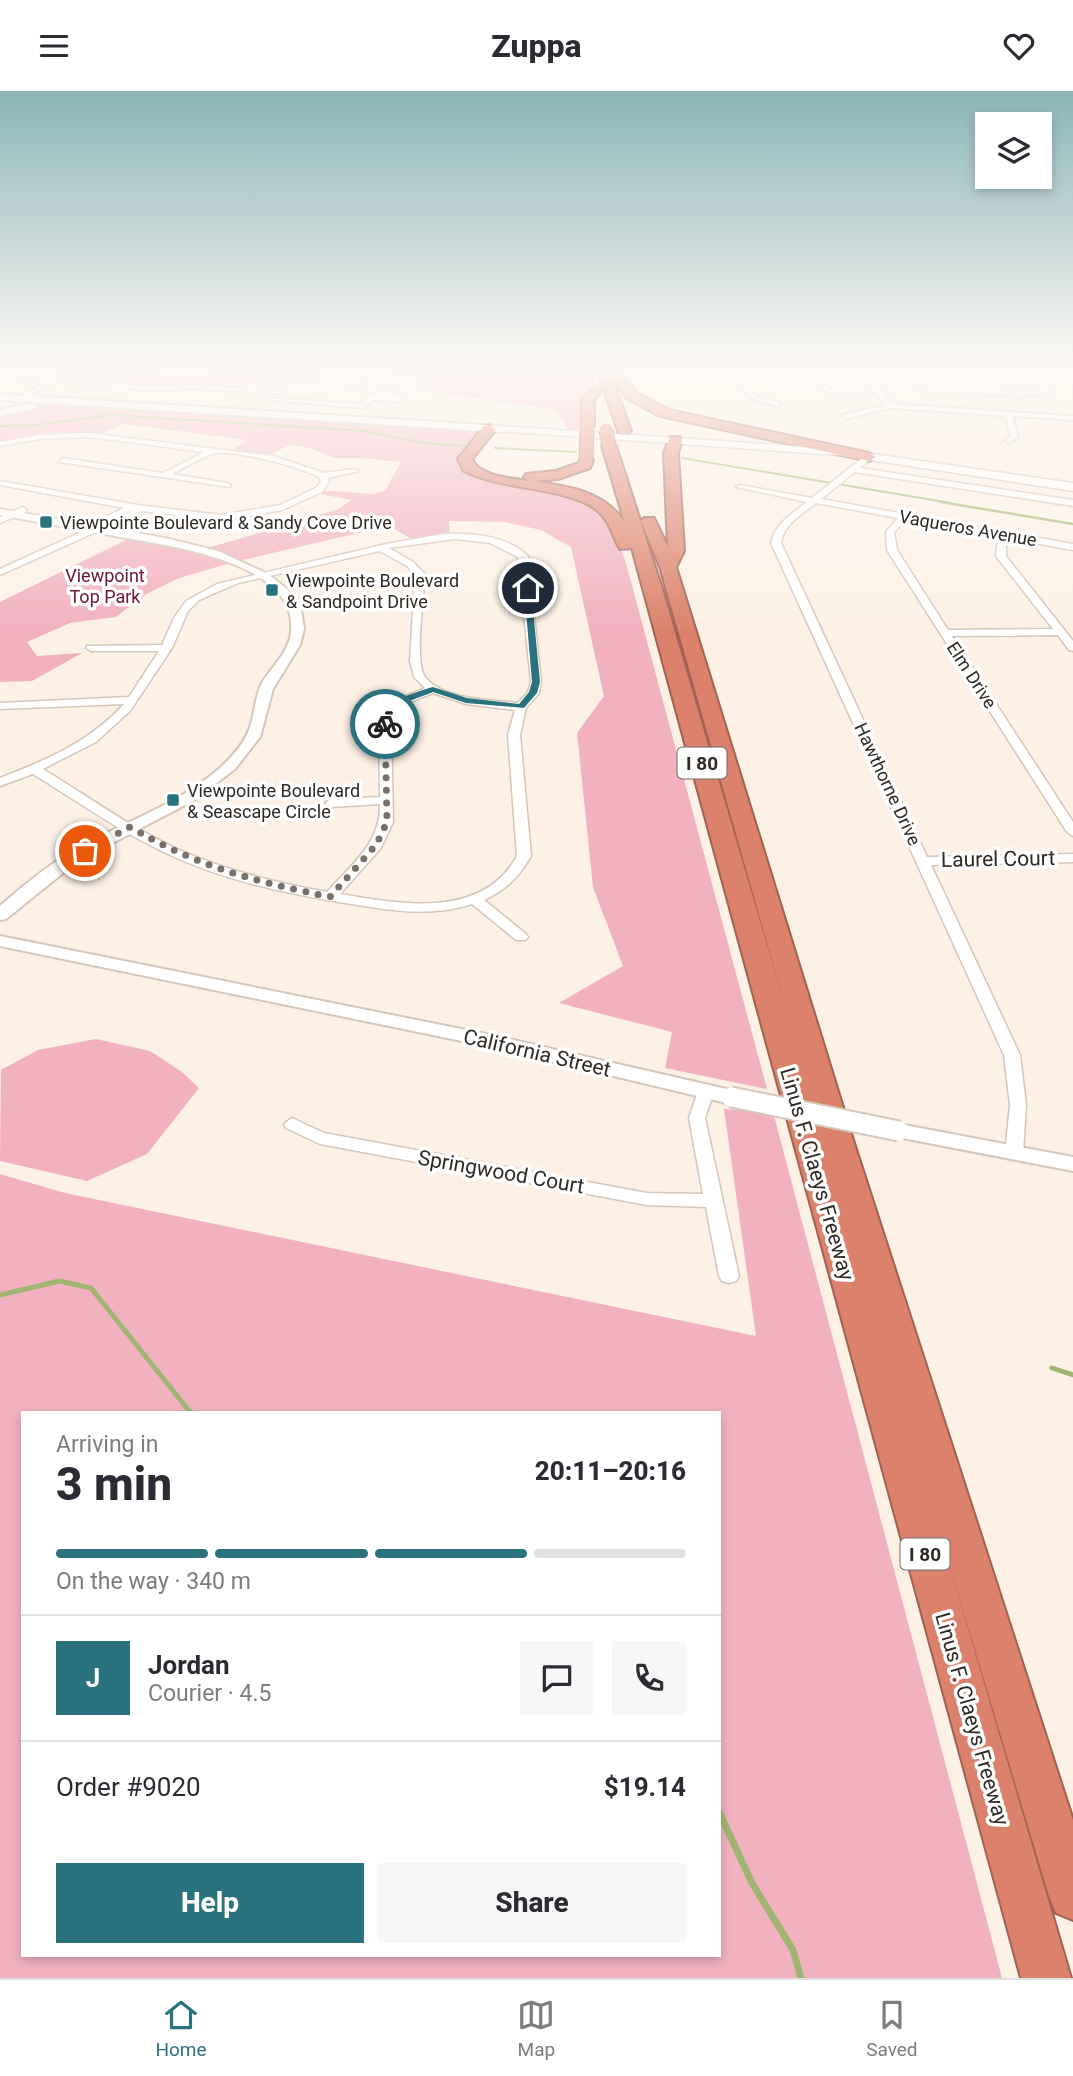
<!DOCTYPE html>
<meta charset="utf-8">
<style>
:root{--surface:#fff;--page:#f7f7f7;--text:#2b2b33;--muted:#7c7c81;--line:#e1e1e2;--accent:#2a727e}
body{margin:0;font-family:Roboto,sans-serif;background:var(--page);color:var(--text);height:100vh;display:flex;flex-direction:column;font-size:26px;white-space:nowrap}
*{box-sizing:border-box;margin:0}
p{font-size:23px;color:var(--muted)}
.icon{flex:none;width:38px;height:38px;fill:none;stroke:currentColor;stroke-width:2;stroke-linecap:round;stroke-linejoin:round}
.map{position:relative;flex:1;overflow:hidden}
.details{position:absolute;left:21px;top:1320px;width:700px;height:546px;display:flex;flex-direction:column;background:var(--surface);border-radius:0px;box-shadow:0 4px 10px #0003}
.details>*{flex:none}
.controls{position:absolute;left:975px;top:21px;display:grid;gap:14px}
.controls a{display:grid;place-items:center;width:77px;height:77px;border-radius:0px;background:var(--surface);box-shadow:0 4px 10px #0003;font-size:35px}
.pin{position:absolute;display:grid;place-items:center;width:60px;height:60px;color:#fff;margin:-30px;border:4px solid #fff;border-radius:50%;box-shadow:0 2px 7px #0007}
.courier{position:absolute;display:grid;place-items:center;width:70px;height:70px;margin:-35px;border:5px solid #2a727e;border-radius:50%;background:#fff;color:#222;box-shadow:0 2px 9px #0007}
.head em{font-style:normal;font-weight:800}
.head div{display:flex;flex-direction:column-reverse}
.head{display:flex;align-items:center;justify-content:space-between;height:119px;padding:0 35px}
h1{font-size:46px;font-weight:800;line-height:52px}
.bar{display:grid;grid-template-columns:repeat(4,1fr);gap:10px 7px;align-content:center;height:84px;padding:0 35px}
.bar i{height:9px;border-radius:5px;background:var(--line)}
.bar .current{background:var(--accent)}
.bar p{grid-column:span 4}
.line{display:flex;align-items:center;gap:18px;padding:0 35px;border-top:2px solid var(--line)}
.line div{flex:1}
.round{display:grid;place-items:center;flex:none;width:74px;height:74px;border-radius:0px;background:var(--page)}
.cta{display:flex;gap:14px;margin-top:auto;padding:14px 35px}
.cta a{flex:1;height:80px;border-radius:0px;background:var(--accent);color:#fff;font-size:28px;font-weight:800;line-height:80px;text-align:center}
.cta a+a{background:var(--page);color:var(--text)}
header{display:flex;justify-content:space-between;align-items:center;height:91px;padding:0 35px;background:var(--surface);font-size:32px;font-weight:800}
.dock{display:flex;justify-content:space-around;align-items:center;height:98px;border-top:2px solid var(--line);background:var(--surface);font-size:19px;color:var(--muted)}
.dock a{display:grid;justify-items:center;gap:4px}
.dock .current{color:var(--accent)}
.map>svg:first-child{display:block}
</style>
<header><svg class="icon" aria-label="menu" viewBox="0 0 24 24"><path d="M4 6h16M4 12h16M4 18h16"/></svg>Zuppa<svg class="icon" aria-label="heart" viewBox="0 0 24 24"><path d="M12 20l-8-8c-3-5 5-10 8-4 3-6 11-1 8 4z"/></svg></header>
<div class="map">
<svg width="1073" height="1887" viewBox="0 0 1073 1887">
<rect width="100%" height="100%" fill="#fdf1e6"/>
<path fill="#f1b1bf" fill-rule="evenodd" d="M 48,277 L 136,277 L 179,281 L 229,277 L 333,277 L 313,292 L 262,290 L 255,293 L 220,292 L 213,297 L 167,298 L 50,291 L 52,285 Z
M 350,277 L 591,277 L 597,299 L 591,304 L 587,344 L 571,343 L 557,319 L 421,299 L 430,290 Z
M 54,313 L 486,341 L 465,368 L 476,382 L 583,406 L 610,428 L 626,472 L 767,998 L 665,977 L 672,941 L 559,912 L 623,875 L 593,796 L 577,642 L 604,605 L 571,456 L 541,439 L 504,431 L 449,430 L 450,446 L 415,450 L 389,435 L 234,471 L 179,487 L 146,503 L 116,526 L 70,532 L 27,551 L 37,565 L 82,562 L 32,590 L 0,591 L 0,511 L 132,446 L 201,459 L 336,419 L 352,409 L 315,402 L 319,399 L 373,403 L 385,400 L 401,371 L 361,367 L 334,367 L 310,357 L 289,354 L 266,366 L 229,361 L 248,349 L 123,333 L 97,345 L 74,343 L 0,352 L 0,322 L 25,315 Z
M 96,948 L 150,960 L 182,981 L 199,997 L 147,1063 L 87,1090 L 0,1070 L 1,979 L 38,959 Z
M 724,1018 L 773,1021 L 1002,1887 L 0,1887 L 0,1083 L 65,1102 L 756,1245 ZM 23,1321 L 719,1321 L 719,1864 L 23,1864 Z"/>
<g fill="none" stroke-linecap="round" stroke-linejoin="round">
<path stroke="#a1b572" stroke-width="2" d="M 0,335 L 37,334 L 111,324 L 364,340 L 422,352 L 467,355
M 495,357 L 576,361
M 682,367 L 951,412"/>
<path stroke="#a1b572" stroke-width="2.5" d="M 941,411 L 1073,433"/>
<path stroke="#a1b572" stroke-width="5" d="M 0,1204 L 59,1190 L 91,1197 L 190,1321
M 1052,1277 L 1073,1284"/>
<path stroke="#a1b572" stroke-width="7" d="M 719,1721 L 752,1792 L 793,1859 L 801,1887"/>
<g stroke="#d5c6b9" stroke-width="3">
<path id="minor" d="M 45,277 L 52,277 L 55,282 L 54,287 L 144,295 L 199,294 L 285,301 L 282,303 L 199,298 L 144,299 L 53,291 L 24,309 L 22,306 L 45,291 L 0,292 L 0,288 L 47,287 L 49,282 Z
M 347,277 L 383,282 L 370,296 L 404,304 L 399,311 L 374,309 L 363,317 L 268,309 L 272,307 L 361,313 L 375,301 L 349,295 L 349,293 L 362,281 ZM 369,283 L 376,284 L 364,295 L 356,293 ZM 381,302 L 395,305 L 378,305 Z
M 857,277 L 864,277 L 892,313 L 1073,325 L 1073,329 L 1013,325 L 1018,346 L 1009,352 L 1005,350 L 1010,345 L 1006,325 L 890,317 L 845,328 L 842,324 L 885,314 L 876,302 L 828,302 L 809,288 L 745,287 L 753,304 L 781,312 L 778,316 L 748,306 L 738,287 L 709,284 L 712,282 L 811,284 L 830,298 L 873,298 Z
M 917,278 L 1020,278 L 1028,281 L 1052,302 L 1019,305 L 923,300 L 905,284 L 906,280 ZM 1019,282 L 1043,300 L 925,296 L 911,283 Z
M 89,342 L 273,365 L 324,382 L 355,378 L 359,380 L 328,387 L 329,391 L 322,401 L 282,419 L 221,430 L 142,420 L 113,438 L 96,441 L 0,484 L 0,478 L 90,437 L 94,431 L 124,417 L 0,394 L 0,390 L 138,414 L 221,424 L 280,414 L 316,397 L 321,391 L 319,386 C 301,376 230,357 212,363 C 198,368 185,377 172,383 L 227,392 L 231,394 L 230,396 L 59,371 L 62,367 L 163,382 L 204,361 L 89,346 L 39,348 L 0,355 L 0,351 L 39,344 ZM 132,420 L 100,435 L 128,421 Z
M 866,364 L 873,366 L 860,377 L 1073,409 L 1073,415 L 855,381 L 821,408 L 1073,453 L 1073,459 L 1012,448 L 1006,454 L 1006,465 L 1073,550 L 1073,560 L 1069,559 L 1058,544 L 952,545 L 1073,731 L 1073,745 L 1067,741 L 887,459 L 886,441 L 898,427 L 816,412 C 801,424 784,433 781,452 L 927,766 L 1073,763 L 1073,771 L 931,774 L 1020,964 L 1026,1014 L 1023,1062 L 1020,1066 L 1008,1066 L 1005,1062 L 1010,1014 L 1004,964 L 771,452 C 775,432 792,423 807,411 L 736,396 L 740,394 L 812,407 ZM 906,429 L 1004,446 L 997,454 L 996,465 L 1053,538 L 948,539 L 897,459 L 894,441 Z
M 23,416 L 27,419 L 26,421 L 0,432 L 0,426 Z
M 443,443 C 472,442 506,444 528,465 L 541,591 L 539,602 L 526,617 L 520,644 L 531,765 C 519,786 506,799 484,809 L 526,843 L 528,846 L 526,849 L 516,849 L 472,813 C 428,827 389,819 345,812 C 284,802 222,789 166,762 C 119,740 77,710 33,683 L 0,695 L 0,687 C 46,669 90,651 124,613 L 0,618 L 0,612 L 129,606 L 159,560 L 91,560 L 86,557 L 87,555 L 162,554 L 174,527 L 186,510 L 217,493 L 386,453 ZM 455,448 L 490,452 L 518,466 L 531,591 L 528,601 L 518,612 C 492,609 443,609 425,586 C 414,571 424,504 425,483 L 413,471 L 389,457 ZM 380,460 L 407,475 L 415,484 L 410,570 L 414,586 L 425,597 L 395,610 L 379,628 L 380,706 L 331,708 L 325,712 L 331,716 L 380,713 C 381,752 351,774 327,801 C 276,792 225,779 177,758 C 130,736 87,705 43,678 L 96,651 L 130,620 L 172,557 L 188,520 L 199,509 L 238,492 ZM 433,602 L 466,613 L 515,619 L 508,644 L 517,765 C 482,829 400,813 340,803 L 381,757 L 393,731 L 391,628 L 403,614 Z
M 706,995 L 714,1000 L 705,1027 L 739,1185 L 736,1190 L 729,1192 L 722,1190 L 719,1185 L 706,1116 L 647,1114 L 320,1053 L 286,1037 L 284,1033 L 292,1027 L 324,1042 L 647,1102 L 703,1103 L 689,1027 L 698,1000 Z"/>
</g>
<g stroke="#d5c6b9" stroke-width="4">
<path id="tertiary" d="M 0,303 L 500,335 L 505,338 L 500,341 L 0,309 Z
M 33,312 L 37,315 L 36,317 L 0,325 L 0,319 Z
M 0,418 L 165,447 L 218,460 L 268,483 L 287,498 L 301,518 L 304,538 L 300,554 L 273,598 L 260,646 L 235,678 L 193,710 L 78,770 L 6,828 L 0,829 L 0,815 C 24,794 48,774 76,758 C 116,735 160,720 198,694 C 218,680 242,660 250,636 C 255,621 255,604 263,590 C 273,575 290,559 291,540 C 298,469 162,454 115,445 C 76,438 38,431 0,424 Z
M 0,845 L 491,944 L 731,999 L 738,1001 L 741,1006 L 738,1011 L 731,1013 L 491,956 L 0,855 Z
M 899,1033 L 1073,1066 L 1073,1080 L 892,1045 L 889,1040 L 892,1035 Z"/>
</g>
<g stroke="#d5c6b9" stroke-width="3">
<path id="secondary" d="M 1057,277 L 1068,277 L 1073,282 L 1073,290 Z
M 500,335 L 838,358 L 1073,392 L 1073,400 L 838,364 L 496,340 L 495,338 Z"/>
</g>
<g stroke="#9f6353" stroke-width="4">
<path id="motorway" d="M 598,277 L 620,279 L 635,301 L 669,319 L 869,362 L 876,366 L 869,370 L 660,325 L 626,307 L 611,284 L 631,340 L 624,344 L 619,343 L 599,283 L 602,280 Z
M 597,295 L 603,299 L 594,309 L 594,335 L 587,339 L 582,338 L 582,308 Z
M 489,334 L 496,338 L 472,368 C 480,386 512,387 529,390 L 524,386 L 526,383 L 556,380 L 579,372 L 581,367 L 591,367 L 593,370 L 590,377 L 558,388 L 532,390 C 567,395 605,400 625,432 L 602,355 L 609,351 L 616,355 L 663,501 L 783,908 L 660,476 L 641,430 L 644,427 L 654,427 L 668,456 L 664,362 L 670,346 L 680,346 L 682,349 L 678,362 L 684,460 L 676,476 L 854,1052 L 1073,1729 L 1073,1829 L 1056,1822 L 1049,1805 L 944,1456 L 1071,1887 L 1021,1887 L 632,457 L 620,458 C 612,445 611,432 599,421 C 572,396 503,400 464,380 L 458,368 L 484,335 Z"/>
</g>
<use href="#minor" fill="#fff" fill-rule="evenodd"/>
<use href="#tertiary" fill="#fff" fill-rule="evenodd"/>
<use href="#secondary" fill="#fff" fill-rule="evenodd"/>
<use href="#motorway" fill="#db816c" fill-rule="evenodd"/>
<g stroke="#d5c6b9" stroke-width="23" stroke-linecap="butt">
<path id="tertiary-bridge" d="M 731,1006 L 899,1040"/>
</g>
<g stroke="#9f6353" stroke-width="15" stroke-linecap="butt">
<path id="motorway-bridge" d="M 606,339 L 609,355
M 586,370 L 587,335"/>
</g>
<use href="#tertiary-bridge" stroke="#fff" stroke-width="19"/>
<use href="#motorway-bridge" stroke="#db816c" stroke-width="13"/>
</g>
<linearGradient id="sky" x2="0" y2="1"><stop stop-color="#8bb4b9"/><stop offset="0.51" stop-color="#fef9f4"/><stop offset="1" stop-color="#fef9f4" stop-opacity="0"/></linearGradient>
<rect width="1073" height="542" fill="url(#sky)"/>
<path fill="#2a727e" d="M 528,495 L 531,497 L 540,591 L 537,602 L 524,617 L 466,612 L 433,601 C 409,611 398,610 388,635 L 383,635 C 381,610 413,602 433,596 L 467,607 L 519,613 L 529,601 L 532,591 L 524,497 Z"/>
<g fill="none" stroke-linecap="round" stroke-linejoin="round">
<path stroke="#787069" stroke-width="7" stroke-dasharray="0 12.6" d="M 85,760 L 130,736 C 199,776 253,790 330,806 L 376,754 L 387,731 L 385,633"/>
</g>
<g fill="#2a727e" stroke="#fff" stroke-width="2.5">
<rect x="39" y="424" width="14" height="14" rx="3.5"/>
<rect x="265" y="492" width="14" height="14" rx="3.5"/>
<rect x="166" y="702" width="14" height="14" rx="3.5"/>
</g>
<g text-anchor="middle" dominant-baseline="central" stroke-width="7" stroke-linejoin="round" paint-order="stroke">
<g font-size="18" fill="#302a25" stroke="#fff" text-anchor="start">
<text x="60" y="431">Viewpointe Boulevard &amp; Sandy Cove Drive</text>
<text x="286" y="489">Viewpointe Boulevard<tspan x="286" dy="21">&amp; Sandpoint Drive</tspan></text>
<text x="187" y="699">Viewpointe Boulevard<tspan x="187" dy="21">&amp; Seascape Circle</tspan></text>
</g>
<g font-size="18" fill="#302a25" stroke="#fff">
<text transform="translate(968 437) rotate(10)">Vaqueros Avenue</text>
<text transform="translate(972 584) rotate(57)">Elm Drive</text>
<text transform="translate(888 693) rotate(65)">Hawthorne Drive</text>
</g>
<g font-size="18" fill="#6b1534" stroke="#fff">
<text x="105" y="484">Viewpoint<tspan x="105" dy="21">Top Park</tspan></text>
</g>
<g fill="#fff" stroke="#6e6a66" stroke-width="2">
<rect x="677.5" y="656.5" width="49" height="31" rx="5"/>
<rect x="900.5" y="1447.5" width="49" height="31" rx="5"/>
</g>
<g font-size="19" font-weight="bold" fill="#302a25">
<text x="702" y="672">I 80</text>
<text x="925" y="1463">I 80</text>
</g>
<g font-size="21" fill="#302a25" stroke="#fff">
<text transform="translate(998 768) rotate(-1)">Laurel Court</text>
<text transform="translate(537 962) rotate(13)">California Street</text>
<text transform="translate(501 1081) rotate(10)">Springwood Court</text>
<text transform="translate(817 1083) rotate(74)">Linus F. Claeys Freeway</text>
<text transform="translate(972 1628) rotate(74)">Linus F. Claeys Freeway</text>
</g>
</g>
</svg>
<div class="controls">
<a><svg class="icon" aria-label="layers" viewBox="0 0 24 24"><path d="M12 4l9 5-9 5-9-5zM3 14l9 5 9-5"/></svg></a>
</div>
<div class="pin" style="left:85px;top:760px;background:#ea580c"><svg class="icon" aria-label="bag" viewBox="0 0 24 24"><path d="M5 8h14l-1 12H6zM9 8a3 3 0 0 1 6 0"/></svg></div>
<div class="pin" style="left:528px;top:497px;background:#1f2937"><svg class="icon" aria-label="home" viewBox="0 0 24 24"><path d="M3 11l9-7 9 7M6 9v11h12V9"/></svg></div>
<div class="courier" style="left:385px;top:633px"><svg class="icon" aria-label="bike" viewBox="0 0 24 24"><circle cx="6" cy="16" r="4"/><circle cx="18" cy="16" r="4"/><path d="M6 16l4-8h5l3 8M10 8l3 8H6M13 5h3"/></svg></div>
<section class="details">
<div class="head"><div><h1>3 min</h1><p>Arriving in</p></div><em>20:11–20:16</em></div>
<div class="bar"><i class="current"></i><i class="current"></i><i class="current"></i><i></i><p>On the way · 340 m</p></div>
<div class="line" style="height:126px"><b class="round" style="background:var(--accent);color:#fff">J</b><div><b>Jordan</b><p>Courier · 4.5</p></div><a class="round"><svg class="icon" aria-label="chat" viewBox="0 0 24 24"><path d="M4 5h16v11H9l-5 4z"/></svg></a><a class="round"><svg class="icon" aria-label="phone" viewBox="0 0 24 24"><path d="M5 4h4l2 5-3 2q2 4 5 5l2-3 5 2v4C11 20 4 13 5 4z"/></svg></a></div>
<div class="line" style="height:91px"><div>Order #9020</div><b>$19.14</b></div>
<div class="cta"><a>Help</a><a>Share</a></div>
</section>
</div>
<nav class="dock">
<a class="current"><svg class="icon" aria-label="home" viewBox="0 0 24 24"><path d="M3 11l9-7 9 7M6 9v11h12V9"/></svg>Home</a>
<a><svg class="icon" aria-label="map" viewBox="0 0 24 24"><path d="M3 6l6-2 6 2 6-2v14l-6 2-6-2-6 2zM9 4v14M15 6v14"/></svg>Map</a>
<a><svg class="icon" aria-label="saved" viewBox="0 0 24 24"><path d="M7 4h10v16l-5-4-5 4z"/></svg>Saved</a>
</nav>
